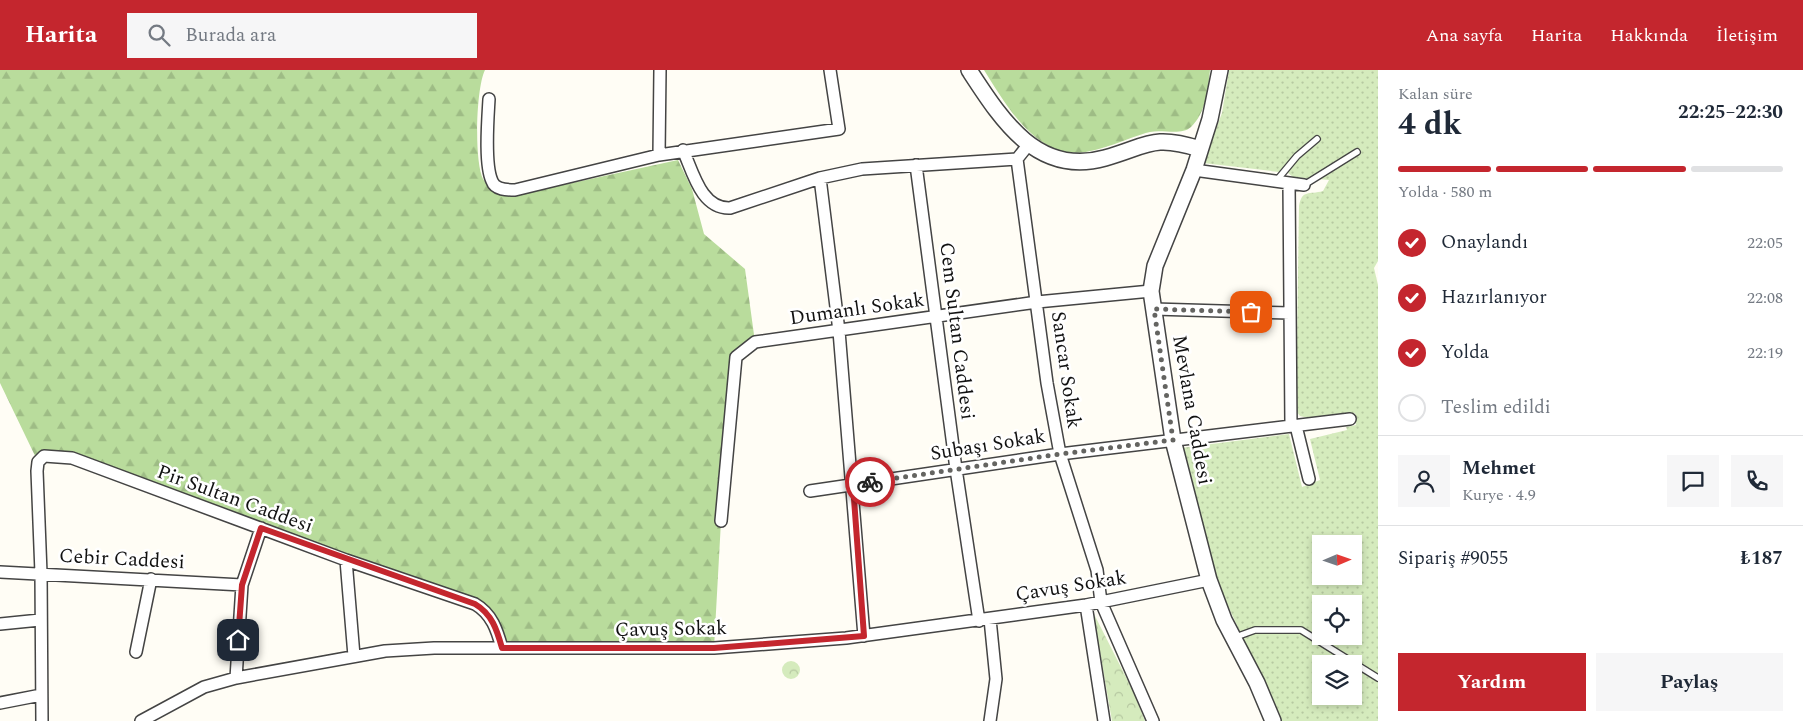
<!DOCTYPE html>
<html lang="tr">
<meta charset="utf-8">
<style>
:root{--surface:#fff;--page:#f6f6f7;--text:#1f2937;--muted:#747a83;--line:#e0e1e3;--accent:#c4262e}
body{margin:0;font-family:Spectral,serif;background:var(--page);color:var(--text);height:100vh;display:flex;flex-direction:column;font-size:19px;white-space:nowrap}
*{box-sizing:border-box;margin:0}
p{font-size:16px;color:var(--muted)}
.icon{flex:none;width:28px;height:28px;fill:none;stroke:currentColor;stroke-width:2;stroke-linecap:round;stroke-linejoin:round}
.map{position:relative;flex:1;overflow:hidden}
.panel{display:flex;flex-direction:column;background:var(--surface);width:425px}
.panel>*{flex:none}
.needle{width:32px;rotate:88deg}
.buttons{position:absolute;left:1312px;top:465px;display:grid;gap:10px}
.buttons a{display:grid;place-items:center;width:50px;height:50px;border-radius:0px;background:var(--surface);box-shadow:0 2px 8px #0003;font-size:25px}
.pin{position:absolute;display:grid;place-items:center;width:42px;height:42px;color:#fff;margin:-21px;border-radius:10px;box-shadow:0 2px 8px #0006}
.courier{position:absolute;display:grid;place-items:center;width:50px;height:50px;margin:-25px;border:4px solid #c4262e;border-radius:50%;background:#fff;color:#222;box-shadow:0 1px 6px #0007}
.headline em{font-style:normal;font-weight:700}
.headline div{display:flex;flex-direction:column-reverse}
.headline{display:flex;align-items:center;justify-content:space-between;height:85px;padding:0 20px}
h1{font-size:32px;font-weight:700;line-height:38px}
.bar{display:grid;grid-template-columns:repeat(4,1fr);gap:8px 5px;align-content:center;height:60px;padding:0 20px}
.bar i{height:6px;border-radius:4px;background:var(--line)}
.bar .selected{background:var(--accent)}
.bar p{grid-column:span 4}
.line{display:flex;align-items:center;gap:12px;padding:0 20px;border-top:1px solid var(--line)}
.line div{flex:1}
.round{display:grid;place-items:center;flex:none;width:52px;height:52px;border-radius:0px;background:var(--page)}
ol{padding:0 20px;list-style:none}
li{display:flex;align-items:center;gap:15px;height:55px}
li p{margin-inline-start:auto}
li .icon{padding:5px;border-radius:50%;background:var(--accent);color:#fff;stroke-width:4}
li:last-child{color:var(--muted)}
li i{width:28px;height:28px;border:2px solid var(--line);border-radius:50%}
.button{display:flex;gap:10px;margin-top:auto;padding:10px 20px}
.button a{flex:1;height:58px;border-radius:0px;background:var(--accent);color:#fff;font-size:20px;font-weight:700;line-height:58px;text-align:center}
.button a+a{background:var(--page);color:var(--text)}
header{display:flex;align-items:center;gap:30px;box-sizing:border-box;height:70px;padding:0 25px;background:var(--accent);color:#fff}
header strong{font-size:24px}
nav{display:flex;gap:28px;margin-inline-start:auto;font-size:18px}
.search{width:350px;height:45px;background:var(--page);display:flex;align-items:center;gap:12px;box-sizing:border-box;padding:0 18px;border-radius:0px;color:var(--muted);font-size:19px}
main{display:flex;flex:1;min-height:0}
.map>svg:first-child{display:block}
</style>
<header>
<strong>Harita</strong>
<div class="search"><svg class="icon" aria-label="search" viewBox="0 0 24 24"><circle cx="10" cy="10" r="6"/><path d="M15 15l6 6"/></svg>Burada ara</div>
<nav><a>Ana sayfa</a><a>Harita</a><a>Hakkında</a><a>İletişim</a></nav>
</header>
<main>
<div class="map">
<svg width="1378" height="651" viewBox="0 0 1378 651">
<defs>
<pattern id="grass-dots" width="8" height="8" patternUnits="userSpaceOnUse" patternTransform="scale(1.25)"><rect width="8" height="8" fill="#d5ebbd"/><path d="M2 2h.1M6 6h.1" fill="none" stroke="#b6c8a1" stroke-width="1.8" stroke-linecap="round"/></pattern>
<pattern id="forest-firs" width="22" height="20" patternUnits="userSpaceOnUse" patternTransform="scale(1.25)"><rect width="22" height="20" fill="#b9dc9c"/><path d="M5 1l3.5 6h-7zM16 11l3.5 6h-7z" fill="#9ebc85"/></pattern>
<pattern id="park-crowns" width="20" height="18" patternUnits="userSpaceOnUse" patternTransform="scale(1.25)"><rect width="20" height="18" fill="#d5ebbd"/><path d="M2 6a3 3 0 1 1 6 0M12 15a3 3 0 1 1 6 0" fill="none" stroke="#b6c8a1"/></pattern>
</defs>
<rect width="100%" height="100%" fill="#fffdf5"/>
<path fill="url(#grass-dots)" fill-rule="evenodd" d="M 1229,0 L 1378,0 L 1378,191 L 1374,198 L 1378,215 L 1378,651 L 1278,651 L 1273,633 L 1221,521 L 1197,443 L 1181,378 L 1289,364 L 1302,417 L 1320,410 L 1310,369 L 1347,360 L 1346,357 L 1356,355 L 1355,343 L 1308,348 L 1300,346 L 1296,341 L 1299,136 C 1302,119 1309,125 1323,121 L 1329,110 L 1293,107 L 1288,103 L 1203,93 L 1222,43 ZM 1321,474 L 1354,474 L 1354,506 L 1321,506 ZM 1321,534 L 1354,534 L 1354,566 L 1321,566 ZM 1321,594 L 1354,594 L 1354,626 L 1321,626 Z"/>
<path fill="url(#forest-firs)" d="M 0,0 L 485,0 C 476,18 474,91 483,109 C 485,112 488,115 491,118 L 526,123 L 678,90 L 692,119 L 704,164 L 745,199 L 755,272 L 736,287 L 721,451 L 714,578 L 502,578 L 488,543 L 72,388 L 38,392 L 0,313 Z
M 984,0 L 1210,0 C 1208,19 1206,43 1191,57 C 1181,66 1163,59 1150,62 C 1120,69 1082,94 1051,77 C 1021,62 1001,27 984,0 Z"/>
<path fill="url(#park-crowns)" d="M 1093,542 L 1133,621 L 1145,651 L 1112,651 Z
M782 600a9 9 0 1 1 18 0a9 9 0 1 1-18 0Z"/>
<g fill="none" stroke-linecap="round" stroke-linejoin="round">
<g stroke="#444" stroke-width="8">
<path id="service" d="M 1277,110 L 1297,86 L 1317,69
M 1304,115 L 1357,82
M 1233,568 L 1255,560 L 1301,560 L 1378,608"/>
</g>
<g stroke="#444" stroke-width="14">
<path id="minor" d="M 660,0 L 659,85 L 839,59 L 830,0
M 489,29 C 488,48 484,94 492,111 C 495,120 507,120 515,120 L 659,85
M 683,80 C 693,102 701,139 730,138 L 820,108 L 862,99 L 1017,89 L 1029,74
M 1017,89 L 1047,313 L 1060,384 L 1097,500 L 1101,532 L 1153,651
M 916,95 L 956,399 L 979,551
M 1194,100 L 1304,115
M 820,108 L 839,261 L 864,566
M 1289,114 L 1291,356
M 1154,239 L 1290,243
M 1296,356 L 1309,409
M 810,421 L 1060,384 L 1350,349
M 721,451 L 736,287 L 755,272 L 1037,232 L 1151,221
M 346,490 L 354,586
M 0,502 L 242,515
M 1086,535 L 1104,651
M 990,549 L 996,609 L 990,651
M 0,554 L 40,550
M 136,582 L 151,509
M 236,608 L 242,515 L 261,458
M 0,633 L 41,625
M 42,651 L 41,503 L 37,401 L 38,392 L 44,386 L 72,388 L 346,490 L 475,534 C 492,544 497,560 502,578
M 141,651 L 204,617 L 236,608 L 385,581 L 434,578 L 714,578 L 846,568 L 1086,535 L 1209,510"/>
</g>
<g stroke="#444" stroke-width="18">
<path id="tertiary" d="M 969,0 C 1001,49 1037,107 1105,88 C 1148,76 1152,64 1200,79
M 1220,0 L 1210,49 L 1194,100 L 1155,196 L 1151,221 L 1173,370 L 1209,510 L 1224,550 L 1257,613 L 1273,651"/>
</g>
<use href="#service" stroke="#fff" stroke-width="5.5"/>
<use href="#minor" stroke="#fff" stroke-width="11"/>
<use href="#tertiary" stroke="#fff" stroke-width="15"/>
</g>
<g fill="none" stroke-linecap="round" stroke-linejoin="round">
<path stroke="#646461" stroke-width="5" stroke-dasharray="0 9" d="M 870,412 L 1060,384 L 1173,370 L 1154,239 L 1251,242"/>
<path stroke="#c4262e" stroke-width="6" d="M 238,570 L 242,515 L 261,458 L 475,534 C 492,544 497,560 502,578 L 714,578 L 864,566 L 853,415 L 870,412"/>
</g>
<g text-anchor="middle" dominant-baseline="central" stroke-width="5" stroke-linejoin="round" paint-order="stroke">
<g font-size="20" fill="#111" stroke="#fff">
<text transform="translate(857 239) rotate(-8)">Dumanlı Sokak</text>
<text transform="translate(957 261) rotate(83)">Cem Sultan Caddesi</text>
<text transform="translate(1066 300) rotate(82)">Sancar Sokak</text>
<text transform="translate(1192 340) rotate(80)">Mevlana Caddesi</text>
<text transform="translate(988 375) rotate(-9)">Subaşı Sokak</text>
<text transform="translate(235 429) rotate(20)">Pir Sultan Caddesi</text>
<text transform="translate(122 489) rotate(3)">Cebir Caddesi</text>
<text transform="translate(1071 516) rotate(-9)">Çavuş Sokak</text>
<text transform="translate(671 559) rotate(-1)">Çavuş Sokak</text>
</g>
</g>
</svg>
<div class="buttons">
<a><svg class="needle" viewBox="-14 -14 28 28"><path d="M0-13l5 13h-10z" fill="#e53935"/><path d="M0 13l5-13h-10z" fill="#747a83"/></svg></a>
<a><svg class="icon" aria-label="locate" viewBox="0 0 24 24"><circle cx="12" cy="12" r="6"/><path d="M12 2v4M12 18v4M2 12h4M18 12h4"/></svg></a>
<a><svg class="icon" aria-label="layers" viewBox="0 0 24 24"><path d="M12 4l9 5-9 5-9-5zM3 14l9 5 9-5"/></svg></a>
</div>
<div class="pin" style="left:1251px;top:242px;background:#ea580c"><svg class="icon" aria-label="bag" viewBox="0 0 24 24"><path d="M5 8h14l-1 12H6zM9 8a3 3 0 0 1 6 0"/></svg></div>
<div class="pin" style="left:238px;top:570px;background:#1f2937"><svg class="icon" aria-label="home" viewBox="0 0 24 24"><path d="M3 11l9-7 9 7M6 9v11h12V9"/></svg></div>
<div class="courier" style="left:870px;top:412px"><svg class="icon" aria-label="bike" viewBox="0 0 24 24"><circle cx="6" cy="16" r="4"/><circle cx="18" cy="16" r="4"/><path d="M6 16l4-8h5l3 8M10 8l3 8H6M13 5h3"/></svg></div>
</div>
<section class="panel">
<div class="headline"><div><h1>4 dk</h1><p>Kalan süre</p></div><em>22:25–22:30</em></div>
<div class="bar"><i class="selected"></i><i class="selected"></i><i class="selected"></i><i></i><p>Yolda · 580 m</p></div>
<ol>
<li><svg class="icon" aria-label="check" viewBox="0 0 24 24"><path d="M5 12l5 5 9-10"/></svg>Onaylandı<p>22:05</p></li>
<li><svg class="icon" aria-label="check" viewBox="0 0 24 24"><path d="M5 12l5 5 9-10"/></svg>Hazırlanıyor<p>22:08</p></li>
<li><svg class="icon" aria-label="check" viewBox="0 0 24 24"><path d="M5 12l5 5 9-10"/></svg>Yolda<p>22:19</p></li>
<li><i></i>Teslim edildi</li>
</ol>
<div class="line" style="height:90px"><a class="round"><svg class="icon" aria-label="person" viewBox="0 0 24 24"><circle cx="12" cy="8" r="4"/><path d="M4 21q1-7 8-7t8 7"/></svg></a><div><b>Mehmet</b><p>Kurye · 4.9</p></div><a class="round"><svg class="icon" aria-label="chat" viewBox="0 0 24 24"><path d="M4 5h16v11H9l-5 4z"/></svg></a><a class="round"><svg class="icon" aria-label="phone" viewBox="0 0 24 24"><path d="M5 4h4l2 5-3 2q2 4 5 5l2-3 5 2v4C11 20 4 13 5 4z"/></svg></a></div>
<div class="line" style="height:65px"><div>Sipariş #9055</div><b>₺187</b></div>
<div class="button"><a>Yardım</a><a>Paylaş</a></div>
</section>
</main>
